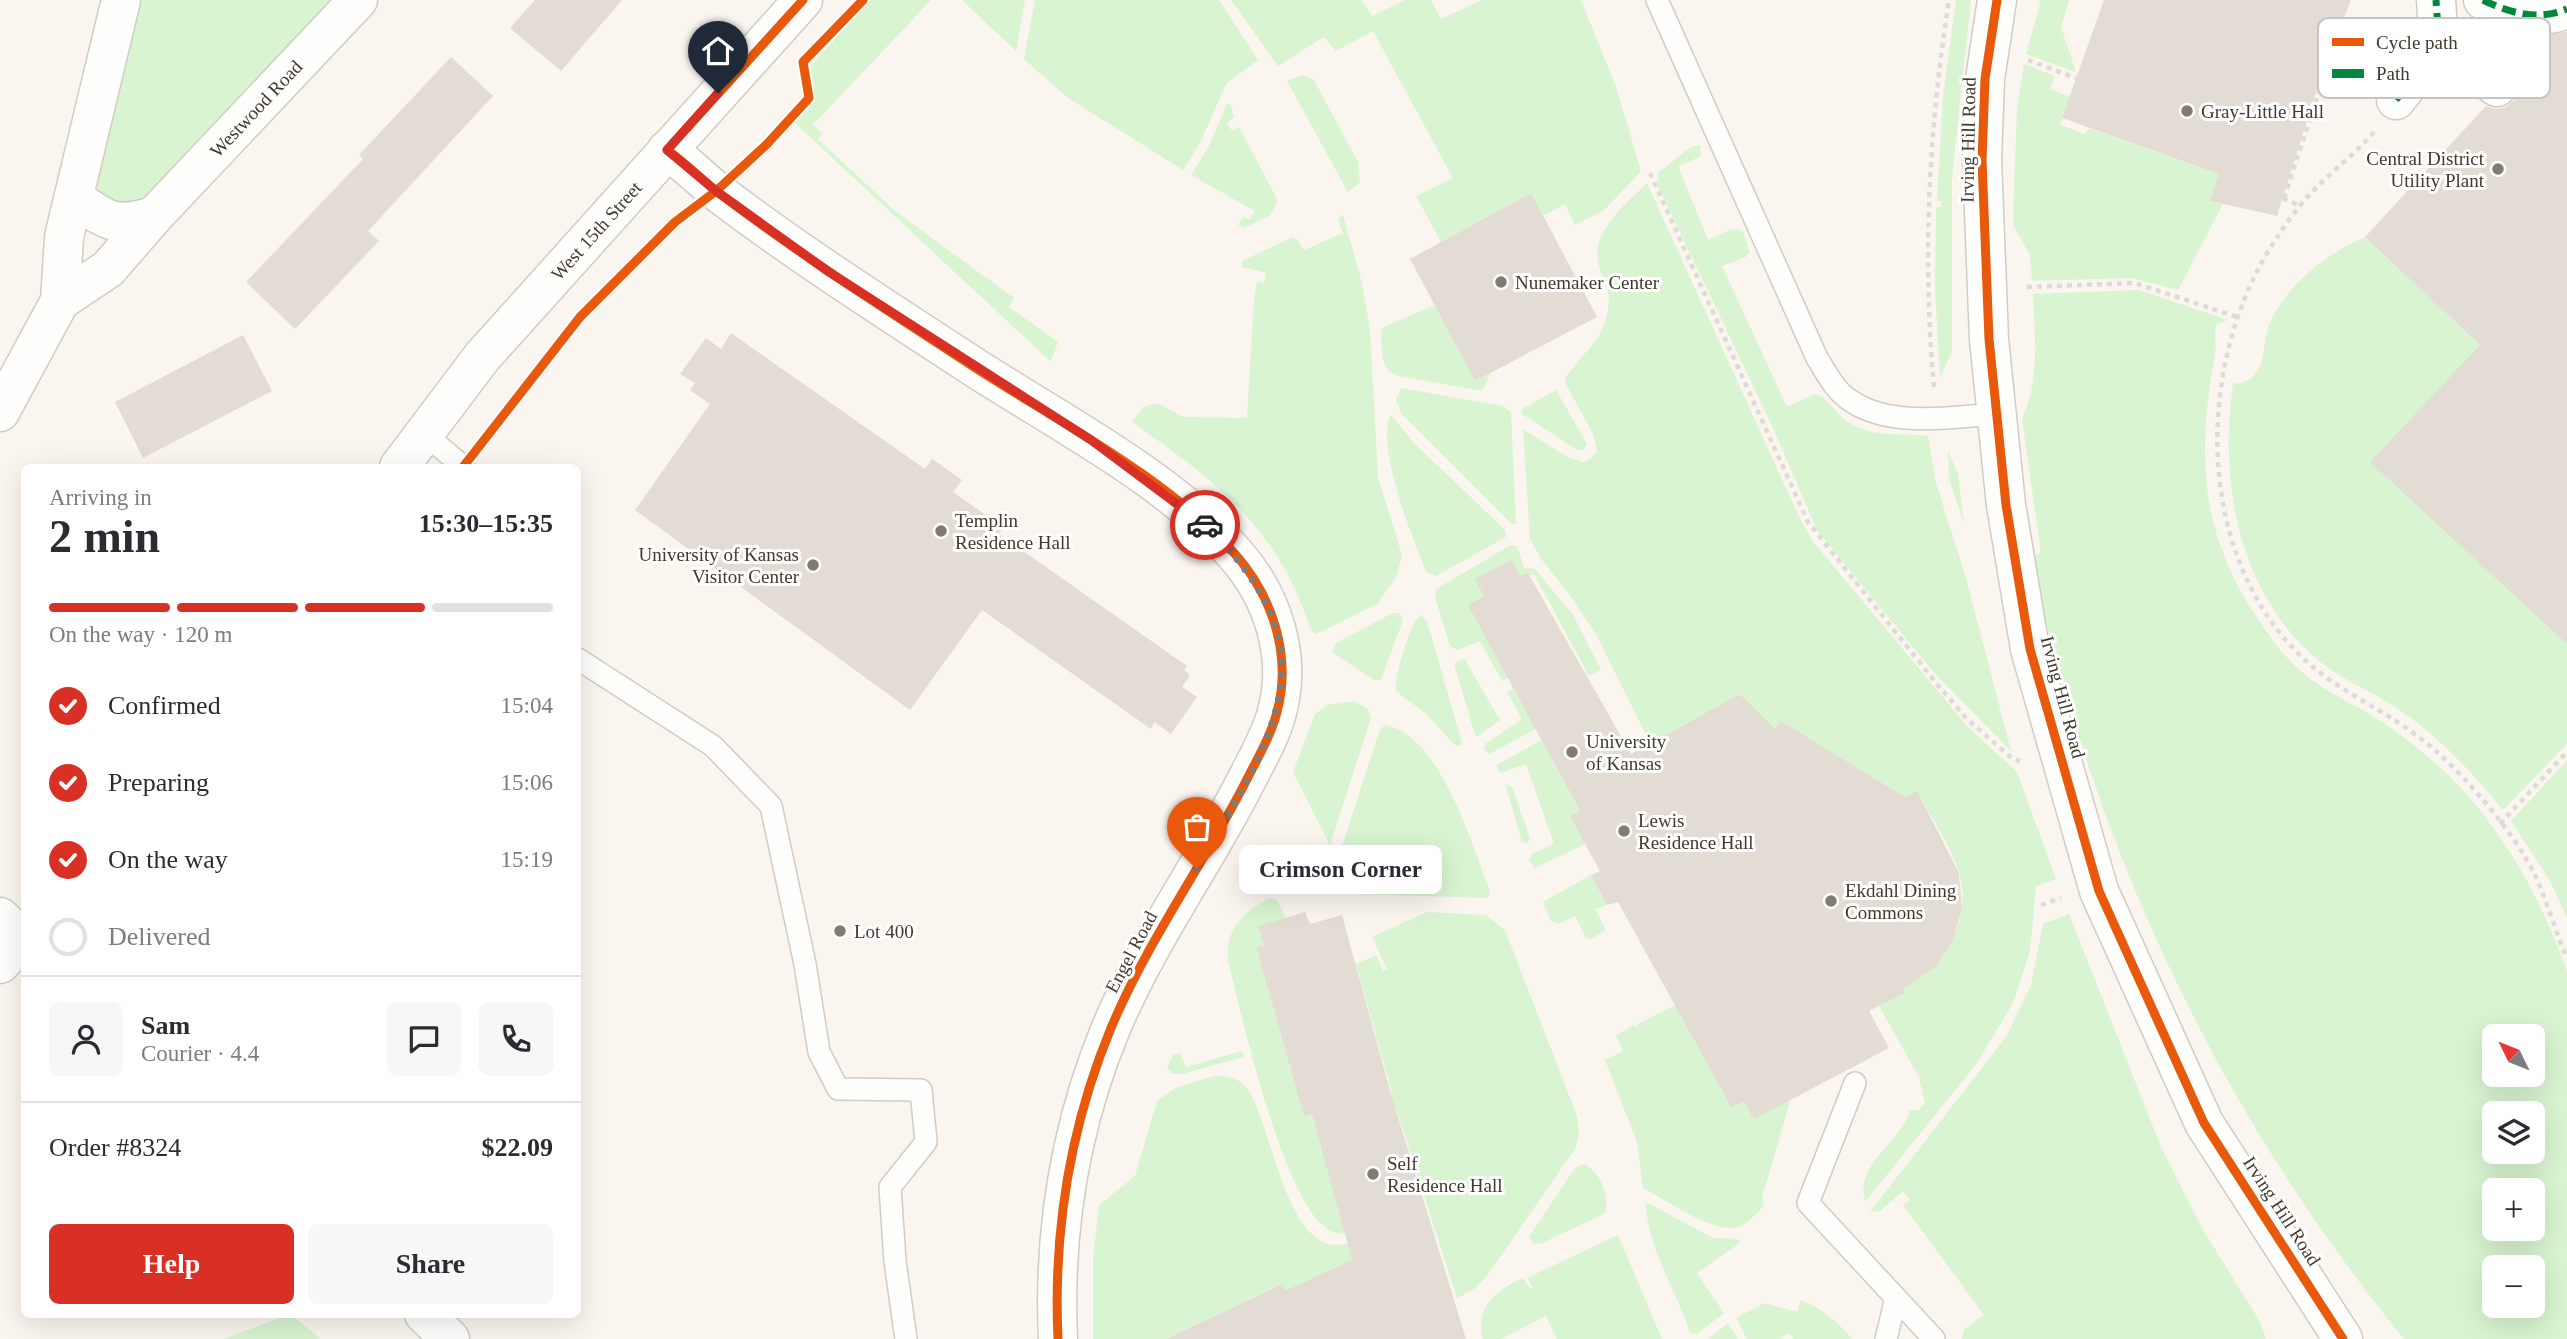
<!DOCTYPE html>
<meta charset="utf-8">
<style>
:root{--surface:#fff;--page:#f7f7f7;--text:#2b2b33;--muted:#7c7c81;--line:#e1e1e2;--accent:#d93025}
body{margin:0;font-family:Georgia,serif;background:var(--page);color:var(--text);height:100vh;display:flex;flex-direction:column;font-size:26px;white-space:nowrap}
*{box-sizing:border-box;margin:0}
p{font-size:23px;color:var(--muted)}
.icon{flex:none;width:38px;height:38px;fill:none;stroke:currentColor;stroke-width:2;stroke-linecap:round;stroke-linejoin:round}
.map{position:relative;flex:1;overflow:hidden}
.details{position:absolute;left:21px;top:464px;width:560px;height:854px;display:flex;flex-direction:column;background:var(--surface);border-radius:10px;box-shadow:0 7px 28px #0002}
.details>*{flex:none}
.needle{width:46px;rotate:313deg}
.fabs{position:absolute;left:2482px;top:1024px;display:grid;gap:14px}
.fabs a{display:grid;place-items:center;width:63px;height:63px;border-radius:10px;background:var(--surface);box-shadow:0 7px 28px #0002;font-size:35px}
.pin{position:absolute;display:grid;place-items:center;width:60px;height:60px;color:#fff;margin:-72px -30px;border-radius:50% 50% 50% 0;rotate:-45deg;box-shadow:0 0 7px #0007}
.pin .icon{rotate:45deg}
.courier{position:absolute;display:grid;place-items:center;width:70px;height:70px;margin:-35px;border:5px solid #d93025;border-radius:50%;background:#fff;color:#222;box-shadow:0 2px 9px #0007}
.bubble{position:absolute;height:49px;border-radius:10px;background:var(--surface);box-shadow:0 7px 28px #0002;font-size:23px;font-weight:600;line-height:49px;text-align:center}
.summary em{font-style:normal;font-weight:600}
.summary div{display:flex;flex-direction:column-reverse}
.summary{display:flex;align-items:center;justify-content:space-between;height:119px;padding:0 28px}
h1{font-size:46px;font-weight:600;line-height:52px}
.bar{display:grid;grid-template-columns:repeat(4,1fr);gap:10px 7px;align-content:center;height:84px;padding:0 28px}
.bar i{height:9px;border-radius:5px;background:var(--line)}
.bar .current{background:var(--accent)}
.bar p{grid-column:span 4}
.line{display:flex;align-items:center;gap:18px;padding:0 28px;border-top:2px solid var(--line)}
.line div{flex:1}
.round{display:grid;place-items:center;flex:none;width:74px;height:74px;border-radius:10px;background:var(--page)}
ol{padding:0 28px;list-style:none}
li{display:flex;align-items:center;gap:21px;height:77px}
li p{margin-inline-start:auto}
li .icon{padding:7px;border-radius:50%;background:var(--accent);color:#fff;stroke-width:4}
li:last-child{color:var(--muted)}
li i{width:38px;height:38px;border:4px solid var(--line);border-radius:50%}
.cta{display:flex;gap:14px;margin-top:auto;padding:14px 28px}
.cta a{flex:1;height:80px;border-radius:10px;background:var(--accent);color:#fff;font-size:28px;font-weight:600;line-height:80px;text-align:center}
.cta a+a{background:var(--page);color:var(--text)}
.map>svg:first-child{display:block}
</style>
<div class="map">
<svg width="2567" height="1339" viewBox="0 0 2567 1339">
<rect width="100%" height="100%" fill="#faf5ef"/>
<path fill="#d8f4d0" fill-rule="evenodd" d="M 137,0 L 337,0 L 149,200 L 120,205 L 98,192 L 97,178 Z
M 871,0 L 931,0 L 813,125 L 822,133 L 818,139 L 895,211 L 1014,298 L 1009,307 L 1058,342 L 1051,362 L 795,123 L 814,101 L 811,65 Z
M 962,0 L 1025,0 L 1016,51 Z
M 1035,0 L 1219,0 L 1258,60 L 1226,84 L 1201,141 L 1183,170 L 1068,98 L 1024,59 Z
M 1231,0 L 1362,0 L 1372,16 L 1405,0 L 1431,0 L 1441,19 L 1482,0 L 1581,0 L 1616,87 L 1641,171 L 1604,210 L 1575,225 L 1565,204 L 1543,216 L 1531,193 L 1441,242 L 1416,196 L 1453,178 L 1373,31 L 1336,51 L 1324,37 L 1278,66 Z
M 1956,0 L 1971,0 L 1952,178 L 1952,352 L 1940,378 L 1935,289 L 1936,207 L 1941,207 L 1941,201 L 1937,201 L 1943,96 Z
M 2041,0 L 2069,0 L 2061,27 L 2076,72 L 2026,54 Z
M 2024,64 L 2055,76 L 2050,89 L 2070,97 L 2060,125 L 2085,134 L 2088,128 L 2219,174 L 2210,201 L 2223,204 L 2178,290 L 2132,278 L 2032,281 L 2030,255 L 2014,227 L 2013,217 L 2017,108 Z
M 1303,75 L 1314,80 L 1358,162 L 1360,183 L 1348,192 L 1287,81 Z
M 1227,104 L 1231,105 L 1234,117 L 1227,123 L 1232,131 L 1239,127 L 1278,201 L 1270,215 L 1244,228 L 1238,225 L 1243,217 L 1250,220 L 1255,211 L 1191,175 L 1209,146 Z
M 1700,145 L 1701,156 L 1679,166 L 1680,171 L 1708,240 L 1732,229 L 1742,230 L 1750,252 L 1746,257 L 1722,266 L 1787,407 L 1815,394 C 1828,397 1836,414 1848,422 C 1874,439 1899,432 1928,436 L 1936,483 L 1966,578 L 2011,751 L 1935,674 L 1817,530 L 1773,428 L 1658,186 L 1658,173 L 1691,147 Z
M 1647,183 L 1801,521 L 1814,543 L 1968,727 L 2017,772 L 2056,879 L 2036,886 L 2030,951 L 2013,1003 L 1977,1063 L 1865,1202 C 1854,1164 1901,1143 1910,1110 L 1918,1110 L 1925,1103 L 1919,1077 L 1879,1006 L 1903,993 L 1903,987 C 1944,966 1973,920 1959,872 C 1950,844 1931,817 1917,791 L 1905,797 L 1781,721 L 1775,730 C 1760,723 1752,706 1741,694 L 1650,743 L 1596,634 L 1569,594 L 1541,559 L 1530,539 L 1523,429 L 1569,458 L 1583,462 L 1589,460 L 1597,451 L 1593,434 L 1564,381 C 1576,359 1599,345 1606,319 C 1614,288 1604,288 1598,262 C 1591,231 1628,202 1647,183 Z
M 1343,215 L 1362,283 L 1370,330 L 1378,477 L 1402,555 L 1396,578 L 1377,604 L 1316,634 L 1311,630 C 1276,525 1218,483 1132,422 L 1143,407 L 1158,403 L 1183,417 L 1247,418 L 1254,299 L 1257,282 L 1264,283 L 1266,273 L 1242,267 L 1242,261 L 1293,237 L 1298,240 L 1304,250 L 1343,233 L 1338,219 Z
M 2365,237 L 2480,345 L 2371,462 L 2567,644 L 2567,744 L 2503,810 C 2470,770 2436,733 2392,705 C 2368,690 2342,679 2319,661 C 2238,593 2219,483 2233,384 C 2242,383 2251,381 2256,373 C 2266,359 2263,341 2269,325 C 2285,285 2327,254 2365,237 Z
M 2139,290 L 2228,320 L 2217,324 C 2213,336 2217,344 2215,355 C 2196,457 2200,535 2260,622 C 2273,641 2286,659 2304,674 C 2327,693 2356,705 2381,721 C 2402,735 2424,753 2443,770 C 2500,824 2541,897 2567,971 L 2567,1339 L 2404,1339 C 2215,1106 2095,849 2031,557 L 2041,553 L 2022,419 C 2040,379 2035,337 2033,294 ZM 2494,1036 L 2532,1036 L 2532,1074 L 2494,1074 ZM 2494,1113 L 2532,1113 L 2532,1152 L 2494,1152 ZM 2494,1190 L 2532,1190 L 2532,1228 L 2494,1228 ZM 2494,1267 L 2532,1267 L 2532,1306 L 2494,1306 Z
M 1435,305 L 1475,381 L 1491,373 L 1482,391 L 1398,376 C 1379,369 1382,348 1381,331 L 1384,327 Z
M 1401,388 L 1503,406 L 1511,412 L 1516,524 L 1512,524 L 1401,413 L 1396,400 Z
M 1556,390 L 1587,444 L 1584,450 L 1577,450 L 1522,414 L 1522,409 Z
M 1391,415 L 1415,444 L 1505,530 L 1506,537 L 1436,576 L 1426,572 C 1414,540 1374,444 1391,415 Z
M 1948,451 L 1958,474 L 1964,523 L 1949,479 Z
M 1511,545 L 1517,546 L 1524,568 L 1535,569 L 1573,615 L 1601,670 L 1589,676 L 1534,574 L 1530,576 L 1527,573 L 1484,596 L 1508,678 L 1502,681 L 1480,641 L 1458,650 L 1450,646 L 1435,597 L 1436,589 Z
M 1393,613 L 1400,613 L 1403,620 L 1381,680 L 1374,680 L 1332,652 L 1336,643 Z
M 1421,615 L 1427,621 L 1462,743 L 1460,746 L 1455,745 L 1426,714 L 1396,691 C 1394,678 1410,621 1421,615 Z
M 1464,658 L 1500,720 L 1478,736 L 1475,735 L 1455,667 L 1455,663 Z
M 1513,689 L 1536,729 L 1489,754 L 1484,749 L 1485,744 L 1522,719 L 1507,692 Z
M 1354,701 L 1368,709 L 1371,718 L 1330,845 L 1293,772 L 1315,714 L 1327,705 Z
M 1385,725 C 1440,734 1472,845 1490,891 L 1488,898 L 1352,894 L 1337,862 L 1380,729 Z
M 1541,740 L 1580,811 L 1570,818 L 1585,844 L 1535,868 L 1529,860 L 1531,854 L 1554,844 L 1526,764 L 1500,773 L 1497,765 Z
M 2567,760 L 2567,918 L 2550,881 L 2511,821 Z
M 1505,783 L 1512,787 L 1530,838 L 1528,843 L 1522,842 Z
M 1591,875 L 1607,905 L 1595,909 L 1606,930 L 1591,939 L 1586,938 L 1575,916 L 1558,924 L 1551,921 L 1543,902 Z
M 1270,898 L 1277,900 L 1286,918 L 1258,926 L 1264,945 L 1256,947 L 1304,1115 L 1312,1114 L 1346,1233 C 1290,1248 1240,1004 1228,961 C 1225,929 1243,912 1270,898 Z
M 1427,912 L 1486,915 L 1505,930 L 1577,1116 L 1579,1135 L 1575,1149 L 1487,1276 L 1474,1289 L 1457,1298 L 1396,1108 L 1384,1111 L 1380,1097 L 1392,1093 L 1356,964 L 1376,955 L 1383,971 L 1387,969 L 1372,937 Z
M 2069,914 L 2161,1147 L 2203,1230 L 2259,1320 L 2266,1339 L 1962,1339 L 1964,1329 L 1984,1315 L 1903,1205 L 1910,1200 L 1903,1191 L 1880,1211 L 1870,1212 L 2006,1037 L 2031,985 L 2043,924 Z
M 1675,1005 L 1731,1107 L 1744,1102 L 1791,1098 L 1762,1198 L 1764,1206 C 1756,1214 1749,1223 1738,1227 C 1714,1235 1665,1199 1643,1188 L 1637,1142 L 1605,1060 L 1623,1051 L 1616,1036 L 1633,1025 L 1637,1028 L 1638,1024 Z
M 1242,1051 L 1244,1057 L 1182,1074 L 1173,1074 L 1167,1068 L 1173,1055 L 1180,1053 L 1186,1067 Z
M 1214,1076 C 1225,1076 1236,1077 1244,1085 C 1272,1111 1283,1264 1349,1243 L 1353,1260 L 1283,1292 L 1281,1284 L 1166,1339 L 1093,1339 L 1093,1258 L 1099,1205 L 1135,1176 L 1157,1101 L 1177,1087 Z
M 1584,1164 C 1600,1171 1611,1197 1604,1214 L 1542,1243 L 1533,1244 L 1529,1237 L 1575,1168 Z
M 1646,1202 L 1713,1238 L 1738,1239 L 1740,1243 L 1697,1273 L 1724,1313 L 1697,1334 L 1690,1333 C 1677,1291 1646,1246 1646,1202 Z
M 1618,1235 L 1662,1339 L 1557,1339 L 1546,1316 L 1501,1339 L 1483,1339 C 1474,1307 1498,1289 1523,1278 L 1531,1290 L 1533,1288 L 1527,1278 Z
M 1801,1300 C 1823,1309 1837,1321 1852,1339 L 1794,1339 L 1789,1333 L 1779,1339 L 1747,1339 L 1736,1318 L 1765,1303 L 1797,1312 Z
M 290,1314 L 321,1339 L 223,1339 Z
M 1728,1323 L 1738,1339 L 1708,1339 Z"/>
<path fill="#e2dcd4" d="M 535,0 L 622,0 L 561,71 L 510,28 Z
M 2104,0 L 2351,0 L 2322,73 L 2277,216 L 2210,201 L 2219,174 L 2062,118 Z
M 2567,32 L 2567,644 L 2370,462 L 2480,345 L 2365,237 L 2486,106 L 2496,109 L 2506,107 L 2515,100 L 2519,89 L 2517,78 L 2501,64 L 2527,36 Z
M 451,57 L 493,96 L 368,231 L 379,241 L 295,329 L 246,282 L 363,159 L 359,155 Z
M 1531,193 L 1597,317 L 1475,381 L 1410,259 Z
M 731,333 L 925,469 L 932,459 L 962,480 L 953,492 L 1003,527 L 999,534 L 1187,666 L 1184,670 L 1190,675 L 1182,687 L 1197,697 L 1171,734 L 1154,722 L 1151,729 L 982,610 L 910,710 L 635,510 L 710,404 L 690,390 L 695,383 L 680,374 L 706,338 L 721,349 Z
M 243,335 L 272,391 L 143,458 L 115,402 Z
M 1511,560 L 1521,576 L 1528,573 L 1631,754 L 1740,694 L 1775,729 L 1781,721 L 1905,797 L 1917,791 L 1959,873 L 1962,909 L 1952,942 L 1936,966 L 1903,989 L 1904,993 L 1869,1011 L 1889,1048 L 1754,1119 L 1744,1102 L 1731,1107 L 1618,902 L 1607,905 L 1591,875 L 1600,871 L 1570,817 L 1580,811 L 1468,605 L 1484,596 L 1475,579 Z
M 1305,912 L 1310,924 L 1342,915 L 1391,1094 L 1466,1339 L 1166,1339 L 1282,1284 L 1285,1291 L 1352,1260 L 1312,1114 L 1304,1116 L 1256,947 L 1264,945 L 1258,926 Z"/>
<g fill="none" stroke-linecap="round" stroke-linejoin="round">
<g stroke="#d2cbc4" stroke-width="24">
<path id="lane" d="M 1657,0 L 1817,358 C 1827,374 1835,391 1851,401 C 1891,428 1952,417 1997,414
M 423,433 L 464,467
M 578,659 L 713,746 L 771,806 L 805,964 L 819,1052 L 838,1089 L 921,1090 L 926,1142 L 890,1187 L 895,1261 L 906,1339
M 1855,1083 L 1808,1203 L 1934,1339
M 1886,1339 L 1896,1298"/>
</g>
<g stroke="#d2cbc4" stroke-width="41">
<g id="street">
<path d="M 1997,0 L 1985,79 L 1982,160 L 1989,339 L 2006,505 L 2030,649 L 2099,891 L 2204,1123 L 2343,1339"/>
<path d="M 2483,0 C 2509,13 2539,21 2567,9"/>
<path d="M 2426,67 L 2438,30 L 2436,0"/>
<path d="M 2396,100 C 2430,53 2451,54 2497,87"/>
<path d="M 667,150 C 686,163 702,180 720,194 C 803,257 890,312 977,369 C 1061,423 1169,479 1235,554 C 1273,597 1292,656 1277,712 C 1271,736 1256,761 1245,783 C 1203,865 1147,942 1111,1028 C 1070,1127 1053,1232 1058,1339"/>
<path d="M 74,198 C 108,221 113,228 154,216"/>
<path id="s1" d="M 60,301 L 108,269 L 154,216 L 358,0"/>
<path d="M 0,412 L 60,301 L 64,237 L 121,0"/>
</g>
</g>
<g stroke="#d2cbc4" stroke-width="41">
<g id="secondary">
<path id="s2" d="M 399,467 L 482,357 L 803,0"/>
<path d="M 0,964 L 24,938"/>
</g>
</g>
<g stroke="#d2cbc4" stroke-width="41">
<path id="highway" d="M 0,917 L 24,940
M 424,1314 L 450,1339"/>
</g>
<path stroke="#dcdbd8" stroke-width="4.5" stroke-dasharray="5 5" stroke-linecap="butt" d="M 2028,60 L 2076,78
M 2322,73 L 2361,87
M 2374,132 C 2355,155 2330,172 2310,194 C 2298,207 2287,222 2278,236 C 2192,361 2192,566 2314,668 C 2347,695 2387,712 2420,738 C 2458,766 2515,833 2535,875 C 2547,902 2556,932 2567,959
M 1650,173 L 1808,522 L 1936,683 L 1967,719 L 2013,759 L 2020,761
M 2283,198 L 2300,206
M 2284,198 L 2325,74
M 2027,287 L 2135,283 L 2237,317
M 1934,387 C 1922,258 1929,128 1949,0
M 2500,824 L 2567,752
M 2041,905 L 2061,898"/>
<use href="#lane" stroke="#fefefd" stroke-width="21"/>
<use href="#street" stroke="#fefefd" stroke-width="38"/>
<use href="#secondary" stroke="#fefefd" stroke-width="38"/>
<use href="#highway" stroke="#fefefd" stroke-width="38"/>
<path stroke="#00873e" stroke-width="7" stroke-dasharray="14 7" stroke-linecap="butt" d="M 2483,0 C 2509,13 2539,21 2567,9
M 2437,21 L 2464,66
M 2426,67 L 2438,30 L 2436,0
M 2396,100 C 2430,53 2451,54 2497,87"/>
<g stroke="#fff" stroke-width="13">
<path id="cycleway" d="M 803,0 L 667,150 C 686,163 702,180 720,194 C 803,257 890,312 977,369 C 1061,423 1169,479 1235,554 C 1273,597 1292,656 1277,712 C 1271,736 1256,761 1245,783 C 1203,865 1147,942 1111,1028 C 1070,1127 1053,1232 1058,1339
M 1997,0 L 1985,79 L 1982,160 L 1989,339 L 2006,505 L 2030,649 L 2099,891 L 2204,1123 L 2343,1339
M 463,467 L 580,317 L 675,222 L 716,191 L 767,144 L 809,98 L 803,62 L 863,0"/>
</g>
<use href="#cycleway" stroke="#e8590c" stroke-width="9"/>
</g>
<g fill="none" stroke-linecap="round" stroke-linejoin="round">
<path stroke="#827b71" stroke-width="7" stroke-dasharray="0 12.6" d="M 1197,869 C 1273,735 1338,652 1205,525"/>
<path stroke="#d93025" stroke-width="9" d="M 718,93 L 667,150 L 716,191 L 829,272 L 1091,440 L 1205,525"/>
</g>
<g fill="#827b71" stroke="#fff" stroke-width="2.5">
<circle cx="2187" cy="111" r="7"/>
<circle cx="2498" cy="169" r="7"/>
<circle cx="1501" cy="282" r="7"/>
<circle cx="941" cy="531" r="7"/>
<circle cx="813" cy="565" r="7"/>
<circle cx="1572" cy="752" r="7"/>
<circle cx="1624" cy="831" r="7"/>
<circle cx="1831" cy="901" r="7"/>
<circle cx="840" cy="931" r="7"/>
<circle cx="1373" cy="1174" r="7"/>
</g>
<g text-anchor="middle" dominant-baseline="central" stroke-width="6" stroke-linejoin="round" paint-order="stroke">
<g font-size="19" fill="#42392d" stroke="#fff">
<text stroke="none"><textPath href="#s1" startOffset="276">Westwood Road</textPath></text>
<text transform="translate(1968 140) rotate(-89)">Irving Hill Road</text>
<text stroke="none"><textPath href="#s2" startOffset="308">West 15th Street</textPath></text>
<text transform="translate(2063 697) rotate(75)">Irving Hill Road</text>
<text transform="translate(1131 952) rotate(-62)">Engel Road</text>
<text transform="translate(2282 1211) rotate(57)">Irving Hill Road</text>
</g>
<g font-size="19" fill="#42392d" stroke="#fff" text-anchor="start">
<text x="2201" y="111">Gray-Little Hall</text>
<text x="2484" y="158" text-anchor="end">Central District<tspan x="2484" dy="22">Utility Plant</tspan></text>
<text x="1515" y="282">Nunemaker Center</text>
<text x="955" y="520">Templin<tspan x="955" dy="22">Residence Hall</tspan></text>
<text x="799" y="554" text-anchor="end">University of Kansas<tspan x="799" dy="22">Visitor Center</tspan></text>
<text x="1586" y="741">University<tspan x="1586" dy="22">of Kansas</tspan></text>
<text x="1638" y="820">Lewis<tspan x="1638" dy="22">Residence Hall</tspan></text>
<text x="1845" y="890">Ekdahl Dining<tspan x="1845" dy="22">Commons</tspan></text>
<text x="854" y="931">Lot 400</text>
<text x="1387" y="1163">Self<tspan x="1387" dy="22">Residence Hall</tspan></text>
</g>
</g>
<rect x="2318" y="18" width="232" height="80" rx="10" fill="#fff" stroke="#c6c4c0" stroke-width="2"/>
<rect x="2332" y="38" width="32" height="8" fill="#e8590c"/>
<rect x="2332" y="69" width="32" height="9" fill="#00873e"/>
<g font-size="19" fill="#42392d">
<text x="2376" y="49">Cycle path</text>
<text x="2376" y="80">Path</text>
</g>
</svg>
<div class="fabs">
<a><svg class="needle" viewBox="-14 -14 28 28"><path d="M0-13l5 13h-10z" fill="#e53935"/><path d="M0 13l5-13h-10z" fill="#7c7c81"/></svg></a>
<a><svg class="icon" aria-label="layers" viewBox="0 0 24 24"><path d="M12 4l9 5-9 5-9-5zM3 14l9 5 9-5"/></svg></a>
<a>+</a>
<a>−</a>
</div>
<div class="pin" style="left:1197px;top:869px;background:#ea580c"><svg class="icon" aria-label="bag" viewBox="0 0 24 24"><path d="M5 8h14l-1 12H6zM9 8a3 3 0 0 1 6 0"/></svg></div>
<div class="pin" style="left:718px;top:93px;background:#1f2937"><svg class="icon" aria-label="home" viewBox="0 0 24 24"><path d="M3 11l9-7 9 7M6 9v11h12V9"/></svg></div>
<div class="courier" style="left:1205px;top:525px"><svg class="icon" aria-label="car" viewBox="0 0 24 24"><path d="M5 17H2v-5l4-1 3-4h7l3 4 3 1v5h-3M9 17h6M6 11h13"/><circle cx="7" cy="17" r="2"/><circle cx="17" cy="17" r="2"/></svg></div>
<div class="bubble" style="left:1239px;top:845px;width:203px">Crimson Corner</div>
<section class="details">
<div class="summary"><div><h1>2 min</h1><p>Arriving in</p></div><em>15:30–15:35</em></div>
<div class="bar"><i class="current"></i><i class="current"></i><i class="current"></i><i></i><p>On the way · 120 m</p></div>
<ol>
<li><svg class="icon" aria-label="check" viewBox="0 0 24 24"><path d="M5 12l5 5 9-10"/></svg>Confirmed<p>15:04</p></li>
<li><svg class="icon" aria-label="check" viewBox="0 0 24 24"><path d="M5 12l5 5 9-10"/></svg>Preparing<p>15:06</p></li>
<li><svg class="icon" aria-label="check" viewBox="0 0 24 24"><path d="M5 12l5 5 9-10"/></svg>On the way<p>15:19</p></li>
<li><i></i>Delivered</li>
</ol>
<div class="line" style="height:126px"><a class="round"><svg class="icon" aria-label="person" viewBox="0 0 24 24"><circle cx="12" cy="8" r="4"/><path d="M4 21q1-7 8-7t8 7"/></svg></a><div><b>Sam</b><p>Courier · 4.4</p></div><a class="round"><svg class="icon" aria-label="chat" viewBox="0 0 24 24"><path d="M4 5h16v11H9l-5 4z"/></svg></a><a class="round"><svg class="icon" aria-label="phone" viewBox="0 0 24 24"><path d="M5 4h4l2 5-3 2q2 4 5 5l2-3 5 2v4C11 20 4 13 5 4z"/></svg></a></div>
<div class="line" style="height:91px"><div>Order #8324</div><b>$22.09</b></div>
<div class="cta"><a>Help</a><a>Share</a></div>
</section>
</div>
